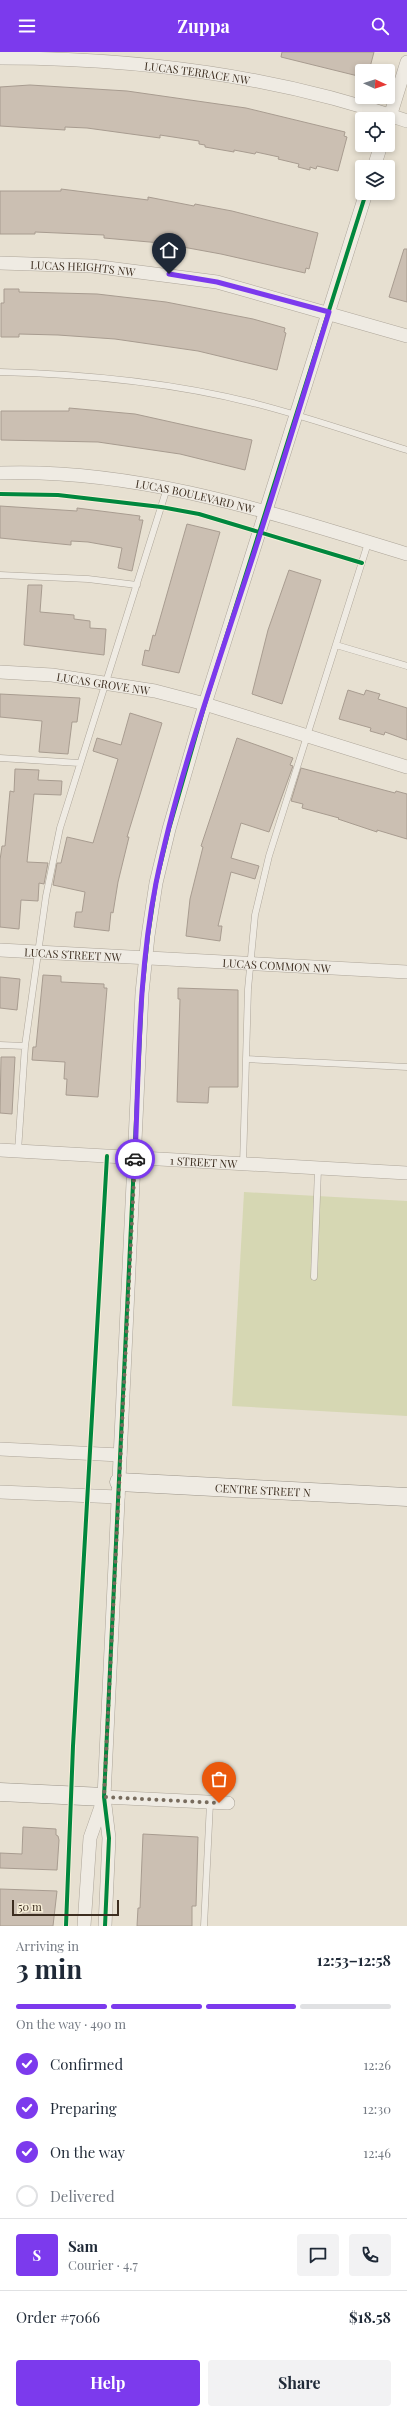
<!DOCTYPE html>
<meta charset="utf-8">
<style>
:root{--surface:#fff;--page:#f2f2f3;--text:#1f2937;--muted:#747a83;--line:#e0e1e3;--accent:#7c3aed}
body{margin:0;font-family:"Playfair Display",serif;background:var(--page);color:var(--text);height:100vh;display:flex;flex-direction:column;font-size:15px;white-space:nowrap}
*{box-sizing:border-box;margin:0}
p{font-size:13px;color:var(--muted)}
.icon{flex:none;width:22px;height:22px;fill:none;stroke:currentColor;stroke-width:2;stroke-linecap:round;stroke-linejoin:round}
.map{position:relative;height:1874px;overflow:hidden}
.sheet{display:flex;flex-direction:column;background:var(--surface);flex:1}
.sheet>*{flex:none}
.needle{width:26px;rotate:93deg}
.fabs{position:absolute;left:355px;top:12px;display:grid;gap:8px}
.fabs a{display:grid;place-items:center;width:40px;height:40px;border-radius:4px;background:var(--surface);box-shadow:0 2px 6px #0003;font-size:20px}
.scale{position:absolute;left:12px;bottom:10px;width:107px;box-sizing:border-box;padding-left:4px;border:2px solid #3d2e20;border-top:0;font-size:11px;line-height:14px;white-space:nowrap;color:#3d2e20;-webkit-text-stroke:3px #f7eed8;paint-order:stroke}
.pin{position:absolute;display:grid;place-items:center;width:34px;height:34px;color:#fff;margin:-41px -17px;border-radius:50% 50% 50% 0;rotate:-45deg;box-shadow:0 0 4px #0007}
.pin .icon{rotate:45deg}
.courier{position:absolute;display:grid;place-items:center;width:40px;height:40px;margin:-20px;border:3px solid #7c3aed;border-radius:50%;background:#fff;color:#222;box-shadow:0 1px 5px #0007}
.summary em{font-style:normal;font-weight:700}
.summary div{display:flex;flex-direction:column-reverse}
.summary{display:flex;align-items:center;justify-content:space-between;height:68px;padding:0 16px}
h1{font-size:26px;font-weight:700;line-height:30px}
.bar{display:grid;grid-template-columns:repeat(4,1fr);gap:6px 4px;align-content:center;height:48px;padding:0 16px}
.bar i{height:5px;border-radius:3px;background:var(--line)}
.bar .active{background:var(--accent)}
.bar p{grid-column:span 4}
.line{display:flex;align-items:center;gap:10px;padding:0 16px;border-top:1px solid var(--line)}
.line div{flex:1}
.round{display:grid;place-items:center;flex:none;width:42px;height:42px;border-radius:4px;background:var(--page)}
ol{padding:0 16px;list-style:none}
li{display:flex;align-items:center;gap:12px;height:44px}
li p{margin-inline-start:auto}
li .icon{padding:4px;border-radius:50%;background:var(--accent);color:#fff;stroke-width:4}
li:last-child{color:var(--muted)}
li i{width:22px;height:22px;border:2px solid var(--line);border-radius:50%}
.action{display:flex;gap:8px;margin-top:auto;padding:8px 16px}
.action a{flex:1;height:46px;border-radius:4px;background:var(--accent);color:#fff;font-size:16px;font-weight:700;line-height:46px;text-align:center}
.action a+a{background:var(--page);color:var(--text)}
header{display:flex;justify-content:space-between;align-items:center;height:52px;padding:0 16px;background:var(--accent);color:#fff;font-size:18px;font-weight:700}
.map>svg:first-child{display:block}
</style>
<header><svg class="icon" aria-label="menu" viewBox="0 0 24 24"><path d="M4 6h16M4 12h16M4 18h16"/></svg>Zuppa<svg class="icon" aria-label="search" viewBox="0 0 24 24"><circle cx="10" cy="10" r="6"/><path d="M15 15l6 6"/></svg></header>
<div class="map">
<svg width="407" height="1874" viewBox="0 0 407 1874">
<rect width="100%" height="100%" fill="#e7e0d1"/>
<path fill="#d6d7b3" d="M 244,1140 L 407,1149 L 407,1364 L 232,1354 Z"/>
<path fill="#cbbfb2" stroke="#a89c90" d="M 282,0 L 374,0 L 369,19 L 362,19 L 362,25 L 281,5 Z
M 30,33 L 127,39 L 246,56 L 345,80 L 344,84 L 347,85 L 338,119 L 317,114 L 316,117 L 310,115 L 310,118 L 298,115 L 299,112 L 278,107 L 279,105 L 256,100 L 255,102 L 234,98 L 234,100 L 205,95 L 205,93 L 199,92 L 199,89 L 160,83 L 160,86 L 87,76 L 65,75 L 65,78 L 0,74 L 0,35 Z
M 61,137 L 148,148 L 148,145 L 194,154 L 195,152 L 232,159 L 318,181 L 309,217 L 306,216 L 305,221 L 221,202 L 161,191 L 104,186 L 104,183 L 35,180 L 35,182 L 0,182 L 0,139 L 61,139 Z
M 404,197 L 407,197 L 407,250 L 389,245 Z
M 4,237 L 19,237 L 19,240 L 97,242 L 166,250 L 253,267 L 285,276 L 284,280 L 286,281 L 277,318 L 198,299 L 115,287 L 58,283 L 19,282 L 19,285 L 1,285 L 1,251 L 4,251 Z
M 69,356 L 135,362 L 252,388 L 245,418 L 180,402 L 98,390 L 1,388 L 1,359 L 69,359 Z
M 0,454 L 77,459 L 77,456 L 140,464 L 139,468 L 143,468 L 132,519 L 118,516 L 122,496 L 88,490 L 71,489 L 71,493 L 0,486 Z
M 187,472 L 220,480 L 179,621 L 142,613 L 145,598 L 149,599 L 153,583 L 155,584 Z
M 289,518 L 321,528 L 282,652 L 252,642 L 268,578 Z
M 28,533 L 42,533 L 40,560 L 74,563 L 74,567 L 90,569 L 90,576 L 106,577 L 104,603 L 24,593 Z
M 348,638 L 364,643 L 366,638 L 380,642 L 378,647 L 407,656 L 407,688 L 385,680 L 384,683 L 370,679 L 371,676 L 339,667 Z
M 0,642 L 80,646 L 77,670 L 72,670 L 68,702 L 39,700 L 42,669 L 0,665 Z
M 130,661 L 162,671 L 127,785 L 129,785 L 118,830 L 113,861 L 111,860 L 109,879 L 74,875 L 76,860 L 82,860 L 85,840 L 53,833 L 57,811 L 61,811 L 67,785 L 93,791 L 118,707 L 93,699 L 97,686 L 121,693 Z
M 237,686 L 293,706 L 290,713 L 293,714 L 269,780 L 241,771 L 231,806 L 259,814 L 255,827 L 231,820 L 218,874 L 222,874 L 220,889 L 186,884 L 190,847 L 203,795 L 201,794 Z
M 301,716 L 395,741 L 396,739 L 407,742 L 407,787 L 377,778 L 377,780 L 338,767 L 339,766 L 302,756 L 303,752 L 291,749 Z
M 15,717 L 39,718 L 38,728 L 62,729 L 61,743 L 34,742 L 27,810 L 48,811 L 44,832 L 39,831 L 38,849 L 21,848 L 19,877 L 0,875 L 0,808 L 2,794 L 5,794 L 10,739 L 14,740 Z
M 43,923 L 61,924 L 61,930 L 104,932 L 104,936 L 107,936 L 98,1045 L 66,1043 L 67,1027 L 64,1027 L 65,1010 L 32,1008 L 33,995 L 36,995 Z
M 0,925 L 20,927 L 17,958 L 0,956 Z
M 178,936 L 238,938 L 238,1035 L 209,1035 L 208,1051 L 177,1050 L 180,947 L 178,947 Z
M 1,1005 L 15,1005 L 12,1062 L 0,1061 Z
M 23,1775 L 56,1777 L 56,1783 L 58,1784 L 59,1788 L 57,1818 L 0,1816 L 0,1801 L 22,1802 Z
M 143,1782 L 198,1785 L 196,1854 L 192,1854 L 192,1874 L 137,1874 L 138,1856 L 140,1856 Z
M 0,1837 L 57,1839 L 53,1874 L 0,1874 Z"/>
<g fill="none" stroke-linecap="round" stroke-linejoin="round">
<g stroke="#ada599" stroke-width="7">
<path id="lane" d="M 0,320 C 85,322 170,330 253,351 C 305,364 356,382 407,398
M 0,523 L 88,527 L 137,533
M 336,593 L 407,614
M 0,706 L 79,711
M 0,993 L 25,994
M 246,1007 L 407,1015
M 18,1099 L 25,994 L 46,844 L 60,776 L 167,436
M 243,1113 L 248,937 L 255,863 L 269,804 L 368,491
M 314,1225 L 318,1117
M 204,1874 L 210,1751"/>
</g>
<g stroke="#ada599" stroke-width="14">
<g id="street">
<path id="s1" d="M 0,6 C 136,6 278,24 407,69"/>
<path d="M 388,71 L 407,10"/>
<path d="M 374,115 L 381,93"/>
<path id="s2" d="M 0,211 L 92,214 L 217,230 L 407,284"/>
<path id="s3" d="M 0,421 C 140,416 275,462 407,502"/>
<path id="s4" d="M 0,620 L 52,623 L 155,639 L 205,652 L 407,715"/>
<path id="s5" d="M 0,898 L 407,920"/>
<path id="s6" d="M 0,1098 L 407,1121"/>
<path d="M 0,1397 L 120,1403"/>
<path d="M 0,1440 L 118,1445"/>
<path d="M 104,1745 L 228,1751"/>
<path d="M 84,1874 L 90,1786 L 103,1749"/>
<path d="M 105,1874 L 109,1786 L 104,1745 L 142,941 L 148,884 L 156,831 L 169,777 L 205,652 L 366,141"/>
</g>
</g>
<g stroke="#9c958a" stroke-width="19">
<g id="secondary">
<path id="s7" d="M 119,1430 L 407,1445"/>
<path d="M 0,1740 L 104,1745"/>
</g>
</g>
<use href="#lane" stroke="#efebe3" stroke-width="6"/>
<use href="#street" stroke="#efebe3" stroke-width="13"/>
<use href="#secondary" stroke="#efebe3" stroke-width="18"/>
<g stroke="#f7eed8" stroke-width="6">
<path id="cycleway" d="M 0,442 L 58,443 L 161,455 L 199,462 L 362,511
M 66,1874 L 73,1694 L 107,1104
M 105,1874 L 109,1786 L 104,1745 L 142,941 L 148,884 L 156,831 L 169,777 L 205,652 L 366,141"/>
</g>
<use href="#cycleway" stroke="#00873e" stroke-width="4"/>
</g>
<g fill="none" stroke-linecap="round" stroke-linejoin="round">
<path stroke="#786c5e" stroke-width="4" stroke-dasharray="0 7.2" d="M 135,1107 L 104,1745 L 219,1751"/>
<path stroke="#7c3aed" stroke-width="5" d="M 135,1107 C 139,1015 138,922 156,831 C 176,733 210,636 241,541 C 272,448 300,354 329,260 L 217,230 L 169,222"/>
</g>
<g text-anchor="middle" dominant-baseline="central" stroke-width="3" stroke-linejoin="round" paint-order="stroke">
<g font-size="11" fill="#3d2e20" stroke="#f7eed8">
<text stroke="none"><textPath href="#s1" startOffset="198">LUCAS TERRACE NW</textPath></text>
<text stroke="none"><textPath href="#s2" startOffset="83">LUCAS HEIGHTS NW</textPath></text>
<text stroke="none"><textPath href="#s3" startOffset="197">LUCAS BOULEVARD NW</textPath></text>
<text stroke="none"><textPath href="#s4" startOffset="104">LUCAS GROVE NW</textPath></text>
<text stroke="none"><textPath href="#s5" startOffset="73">LUCAS STREET NW</textPath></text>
<text stroke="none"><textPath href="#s5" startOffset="277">LUCAS COMMON NW</textPath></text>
<text stroke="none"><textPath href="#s6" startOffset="204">1 STREET NW</textPath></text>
<text stroke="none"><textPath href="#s7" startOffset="144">CENTRE STREET N</textPath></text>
</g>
</g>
</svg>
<div class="fabs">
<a><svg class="needle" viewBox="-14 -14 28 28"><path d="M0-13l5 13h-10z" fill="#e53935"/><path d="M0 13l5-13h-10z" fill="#747a83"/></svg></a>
<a><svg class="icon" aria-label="locate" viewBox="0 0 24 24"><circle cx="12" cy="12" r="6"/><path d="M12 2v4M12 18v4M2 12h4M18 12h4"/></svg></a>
<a><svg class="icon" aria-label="layers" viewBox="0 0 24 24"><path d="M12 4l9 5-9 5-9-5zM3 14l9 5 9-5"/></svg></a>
</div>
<div class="scale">50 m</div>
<div class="pin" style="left:219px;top:1751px;background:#ea580c"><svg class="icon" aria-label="bag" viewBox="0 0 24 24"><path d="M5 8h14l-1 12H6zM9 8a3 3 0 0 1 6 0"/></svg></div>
<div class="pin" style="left:169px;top:222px;background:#1f2937"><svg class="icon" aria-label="home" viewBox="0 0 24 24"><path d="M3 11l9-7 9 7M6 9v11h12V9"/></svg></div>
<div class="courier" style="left:135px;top:1107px"><svg class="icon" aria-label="car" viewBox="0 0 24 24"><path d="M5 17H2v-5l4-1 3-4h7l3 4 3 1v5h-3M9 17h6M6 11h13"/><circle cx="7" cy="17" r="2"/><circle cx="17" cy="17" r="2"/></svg></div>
</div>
<section class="sheet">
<div class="summary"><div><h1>3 min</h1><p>Arriving in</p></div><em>12:53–12:58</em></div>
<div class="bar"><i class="active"></i><i class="active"></i><i class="active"></i><i></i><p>On the way · 490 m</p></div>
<ol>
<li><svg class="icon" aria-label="check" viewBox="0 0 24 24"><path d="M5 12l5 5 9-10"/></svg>Confirmed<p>12:26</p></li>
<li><svg class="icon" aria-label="check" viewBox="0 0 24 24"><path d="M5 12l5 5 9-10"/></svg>Preparing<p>12:30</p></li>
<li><svg class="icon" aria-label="check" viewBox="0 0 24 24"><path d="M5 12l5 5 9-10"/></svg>On the way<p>12:46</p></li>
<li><i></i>Delivered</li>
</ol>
<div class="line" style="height:72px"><b class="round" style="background:var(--accent);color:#fff">S</b><div><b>Sam</b><p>Courier · 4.7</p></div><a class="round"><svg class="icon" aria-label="chat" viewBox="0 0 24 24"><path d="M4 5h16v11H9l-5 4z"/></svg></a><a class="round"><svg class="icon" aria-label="phone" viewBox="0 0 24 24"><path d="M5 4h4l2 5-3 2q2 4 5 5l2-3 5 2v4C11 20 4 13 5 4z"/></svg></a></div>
<div class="line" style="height:52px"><div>Order #7066</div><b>$18.58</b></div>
<div class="action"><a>Help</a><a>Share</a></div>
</section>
